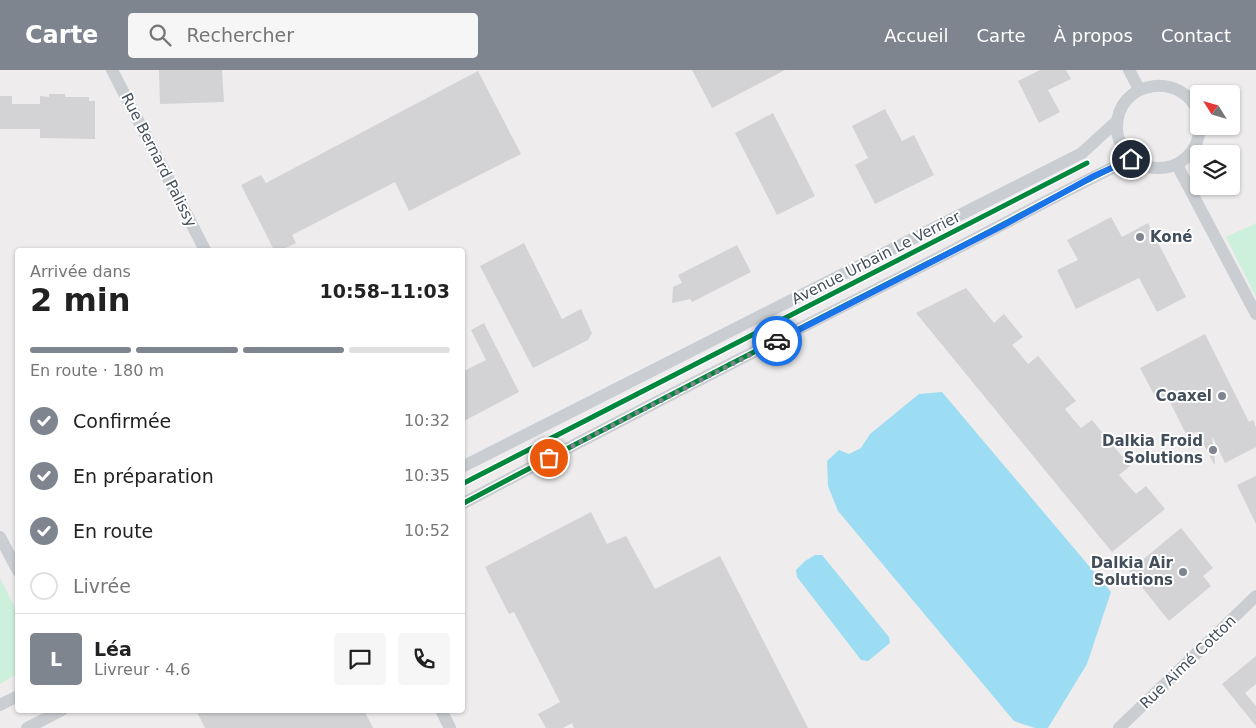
<!DOCTYPE html>
<html lang="fr">
<meta charset="utf-8">
<style>
:root{--surface:#fff;--page:#f6f6f6;--text:#222;--muted:#767676;--line:#e0e0e0;--accent:#7e858e}
body{margin:0;font-family:"DejaVu Sans",sans-serif;background:var(--page);color:var(--text);height:100vh;display:flex;flex-direction:column;font-size:19px;white-space:nowrap}
*{box-sizing:border-box;margin:0}
p{font-size:16px;color:var(--muted)}
.icon{flex:none;width:28px;height:28px;fill:none;stroke:currentColor;stroke-width:2;stroke-linecap:round;stroke-linejoin:round}
.map{position:relative;flex:1;overflow:hidden}
.drawer{position:absolute;left:15px;top:178px;width:450px;height:465px;display:flex;flex-direction:column;background:var(--surface);border-radius:5px;box-shadow:0 1px 4px #0004}
.drawer>*{flex:none}
.needle{width:32px;rotate:307deg}
.buttons{position:absolute;left:1190px;top:15px;display:grid;gap:10px}
.buttons a{display:grid;place-items:center;width:50px;height:50px;border-radius:5px;background:var(--surface);box-shadow:0 1px 4px #0004;font-size:25px}
.pin{position:absolute;display:grid;place-items:center;width:42px;height:42px;color:#fff;margin:-21px;border:2px solid #fff;border-radius:50%;box-shadow:0 1px 5px #0007}
.courier{position:absolute;display:grid;place-items:center;width:50px;height:50px;margin:-25px;border:4px solid #1a73e8;border-radius:50%;background:#fff;color:#222;box-shadow:0 1px 6px #0007}
.head em{font-style:normal;font-weight:600}
.head div{display:flex;flex-direction:column-reverse}
.head{display:flex;align-items:center;justify-content:space-between;height:85px;padding:0 15px}
h1{font-size:32px;font-weight:600;line-height:38px}
.bar{display:grid;grid-template-columns:repeat(4,1fr);gap:8px 5px;align-content:center;height:60px;padding:0 15px}
.bar i{height:6px;border-radius:4px;background:var(--line)}
.bar .active{background:var(--accent)}
.bar p{grid-column:span 4}
.line{display:flex;align-items:center;gap:12px;padding:0 15px;border-top:1px solid var(--line)}
.line div{flex:1}
.round{display:grid;place-items:center;flex:none;width:52px;height:52px;border-radius:5px;background:var(--page)}
ol{padding:0 15px;list-style:none}
li{display:flex;align-items:center;gap:15px;height:55px}
li p{margin-inline-start:auto}
li .icon{padding:5px;border-radius:50%;background:var(--accent);color:#fff;stroke-width:4}
li:last-child{color:var(--muted)}
li i{width:28px;height:28px;border:2px solid var(--line);border-radius:50%}
header{display:flex;align-items:center;gap:30px;box-sizing:border-box;height:70px;padding:0 25px;background:var(--accent);color:#fff}
header strong{font-size:24px}
nav{display:flex;gap:28px;margin-inline-start:auto;font-size:18px}
.search{width:350px;height:45px;background:var(--page);display:flex;align-items:center;gap:12px;box-sizing:border-box;padding:0 18px;border-radius:5px;color:var(--muted);font-size:19px}
.map>svg:first-child{display:block}
</style>
<header>
<strong>Carte</strong>
<div class="search"><svg class="icon" aria-label="search" viewBox="0 0 24 24"><circle cx="10" cy="10" r="6"/><path d="M15 15l6 6"/></svg>Rechercher</div>
<nav><a>Accueil</a><a>Carte</a><a>À propos</a><a>Contact</a></nav>
</header>
<div class="map">
<svg width="1256" height="658" viewBox="0 0 1256 658">
<rect width="100%" height="100%" fill="#eeecec"/>
<path fill="#cdf0dc" d="M 1256,153 L 1256,227 L 1226,167 Z
M 0,508 L 17,542 L 17,604 L 0,614 Z"/>
<path fill="#9dddf3" d="M 942,322 L 1111,522 L 1087,594 L 1048,658 L 1035,658 L 1014,651 L 838,441 L 828,416 L 827,391 L 839,380 L 849,384 L 861,378 L 870,364 L 919,324 Z
M 815,485 L 822,485 L 889,567 L 890,573 L 868,591 L 861,590 L 797,507 L 796,500 L 805,491 Z"/>
<path fill="#d3d3d5" d="M 159,0 L 222,0 L 224,32 L 160,34 Z
M 692,0 L 785,0 L 712,38 Z
M 1040,0 L 1066,0 L 1071,9 L 1048,20 L 1060,42 L 1039,53 L 1018,11 Z
M 478,1 L 521,84 L 409,141 L 395,112 L 292,165 L 296,173 L 281,180 L 274,180 L 241,115 L 261,105 L 266,113 Z
M 49,24 L 65,24 L 65,27 L 89,27 L 89,31 L 95,31 L 95,69 L 40,68 L 40,59 L 0,59 L 0,26 L 12,26 L 12,34 L 40,34 L 40,26 L 49,27 Z
M 885,39 L 902,71 L 914,65 L 934,105 L 875,134 L 855,95 L 868,88 L 852,56 Z
M 773,43 L 815,126 L 777,145 L 735,63 Z
M 1111,147 L 1122,167 L 1148,153 L 1186,227 L 1157,242 L 1139,208 L 1076,239 L 1057,200 L 1078,190 L 1067,170 Z
M 524,173 L 562,249 L 581,239 L 592,263 L 588,270 L 533,298 L 480,196 Z
M 737,175 L 751,202 L 692,232 L 690,229 L 672,233 L 673,217 L 682,213 L 678,205 Z
M 966,218 L 994,253 L 1004,244 L 1023,267 L 1012,275 L 1020,284 L 1028,294 L 1038,286 L 1076,331 L 1065,339 L 1073,349 L 1081,358 L 1092,350 L 1130,396 L 1119,405 L 1136,424 L 1146,416 L 1165,439 L 1112,482 L 916,243 Z
M 484,253 L 519,322 L 462,352 L 462,302 L 486,290 L 471,260 Z
M 1205,264 L 1249,352 L 1253,350 L 1256,357 L 1256,377 L 1225,393 L 1212,366 L 1215,393 L 1214,394 L 1197,362 L 1186,364 L 1169,330 L 1158,332 L 1140,298 Z
M 1256,406 L 1256,454 L 1237,415 Z
M 591,442 L 607,474 L 626,466 L 655,519 L 720,486 L 808,658 L 574,658 L 572,653 L 563,658 L 546,658 L 538,644 L 560,632 L 514,542 L 509,544 L 485,497 Z
M 1181,458 L 1213,498 L 1203,506 L 1211,516 L 1169,551 L 1129,501 Z
M 1256,586 L 1256,614 L 1245,623 L 1256,636 L 1256,656 L 1222,614 Z
M 196,640 L 364,640 L 373,658 L 205,658 Z"/>
<g fill="none" stroke-linecap="round" stroke-linejoin="round">
<path stroke="#cacdd1" stroke-width="12" d="M 112,0 L 205,180
M 1129,0 L 1139,19
M 1199,45 C 1185,0 1115,9 1117,59 C 1117,68 1121,76 1127,83 C 1134,92 1145,98 1156,98 C 1181,99 1199,81 1200,56
M 1177,95 L 1256,244
M 462,397 L 1082,83 L 1117,51
M 462,434 C 616,352 771,273 926,194 C 995,160 1062,121 1131,89
M 0,467 L 18,501
M 0,635 L 18,626
M 441,640 L 450,658
M 27,658 L 62,640
M 1119,658 L 1256,526"/>
<g stroke="#fff" stroke-width="8">
<path id="cycleway" d="M 462,414 L 1087,93
M 462,434 C 616,352 771,273 926,194 C 995,160 1062,121 1131,89"/>
</g>
<use href="#cycleway" stroke="#00873e" stroke-width="5"/>
</g>
<g fill="none" stroke-linecap="round" stroke-linejoin="round">
<path stroke="#7e858e" stroke-width="5" stroke-dasharray="0 9" d="M 549,388 L 777,271"/>
<path stroke="#1a73e8" stroke-width="6" d="M 777,271 L 1000,157 L 1094,106 L 1131,89"/>
</g>
<g fill="#7e858e" stroke="#fff" stroke-width="2">
<circle cx="1140" cy="167" r="5"/>
<circle cx="1222" cy="326" r="5"/>
<circle cx="1213" cy="380" r="5"/>
<circle cx="1183" cy="502" r="5"/>
</g>
<g text-anchor="middle" dominant-baseline="central" stroke-width="4" stroke-linejoin="round" paint-order="stroke">
<g font-size="15" fill="#424e5b" stroke="#fff">
<text transform="translate(159 90) rotate(63)">Rue Bernard Palissy</text>
<text transform="translate(876 188) rotate(-27)">Avenue Urbain Le Verrier</text>
<text transform="translate(1188 592) rotate(-44)">Rue Aimé Cotton</text>
</g>
<g font-size="15" font-weight="bold" fill="#424e5b" stroke="#fff" text-anchor="end">
<text x="1150" y="167" text-anchor="start">Koné</text>
<text x="1212" y="326">Coaxel</text>
<text x="1203" y="371">Dalkia Froid<tspan x="1203" dy="17">Solutions</tspan></text>
<text x="1173" y="493">Dalkia Air<tspan x="1173" dy="17">Solutions</tspan></text>
</g>
</g>
</svg>
<div class="buttons">
<a><svg class="needle" viewBox="-14 -14 28 28"><path d="M0-13l5 13h-10z" fill="#e53935"/><path d="M0 13l5-13h-10z" fill="#767676"/></svg></a>
<a><svg class="icon" aria-label="layers" viewBox="0 0 24 24"><path d="M12 4l9 5-9 5-9-5zM3 14l9 5 9-5"/></svg></a>
</div>
<div class="pin" style="left:549px;top:388px;background:#ea580c"><svg class="icon" aria-label="bag" viewBox="0 0 24 24"><path d="M5 8h14l-1 12H6zM9 8a3 3 0 0 1 6 0"/></svg></div>
<div class="pin" style="left:1131px;top:89px;background:#1f2937"><svg class="icon" aria-label="home" viewBox="0 0 24 24"><path d="M3 11l9-7 9 7M6 9v11h12V9"/></svg></div>
<div class="courier" style="left:777px;top:271px"><svg class="icon" aria-label="car" viewBox="0 0 24 24"><path d="M5 17H2v-5l4-1 3-4h7l3 4 3 1v5h-3M9 17h6M6 11h13"/><circle cx="7" cy="17" r="2"/><circle cx="17" cy="17" r="2"/></svg></div>
<section class="drawer">
<div class="head"><div><h1>2 min</h1><p>Arrivée dans</p></div><em>10:58–11:03</em></div>
<div class="bar"><i class="active"></i><i class="active"></i><i class="active"></i><i></i><p>En route · 180 m</p></div>
<ol>
<li><svg class="icon" aria-label="check" viewBox="0 0 24 24"><path d="M5 12l5 5 9-10"/></svg>Confirmée<p>10:32</p></li>
<li><svg class="icon" aria-label="check" viewBox="0 0 24 24"><path d="M5 12l5 5 9-10"/></svg>En préparation<p>10:35</p></li>
<li><svg class="icon" aria-label="check" viewBox="0 0 24 24"><path d="M5 12l5 5 9-10"/></svg>En route<p>10:52</p></li>
<li><i></i>Livrée</li>
</ol>
<div class="line" style="height:90px"><b class="round" style="background:var(--accent);color:#fff">L</b><div><b>Léa</b><p>Livreur · 4.6</p></div><a class="round"><svg class="icon" aria-label="chat" viewBox="0 0 24 24"><path d="M4 5h16v11H9l-5 4z"/></svg></a><a class="round"><svg class="icon" aria-label="phone" viewBox="0 0 24 24"><path d="M5 4h4l2 5-3 2q2 4 5 5l2-3 5 2v4C11 20 4 13 5 4z"/></svg></a></div>
</section>
</div>
